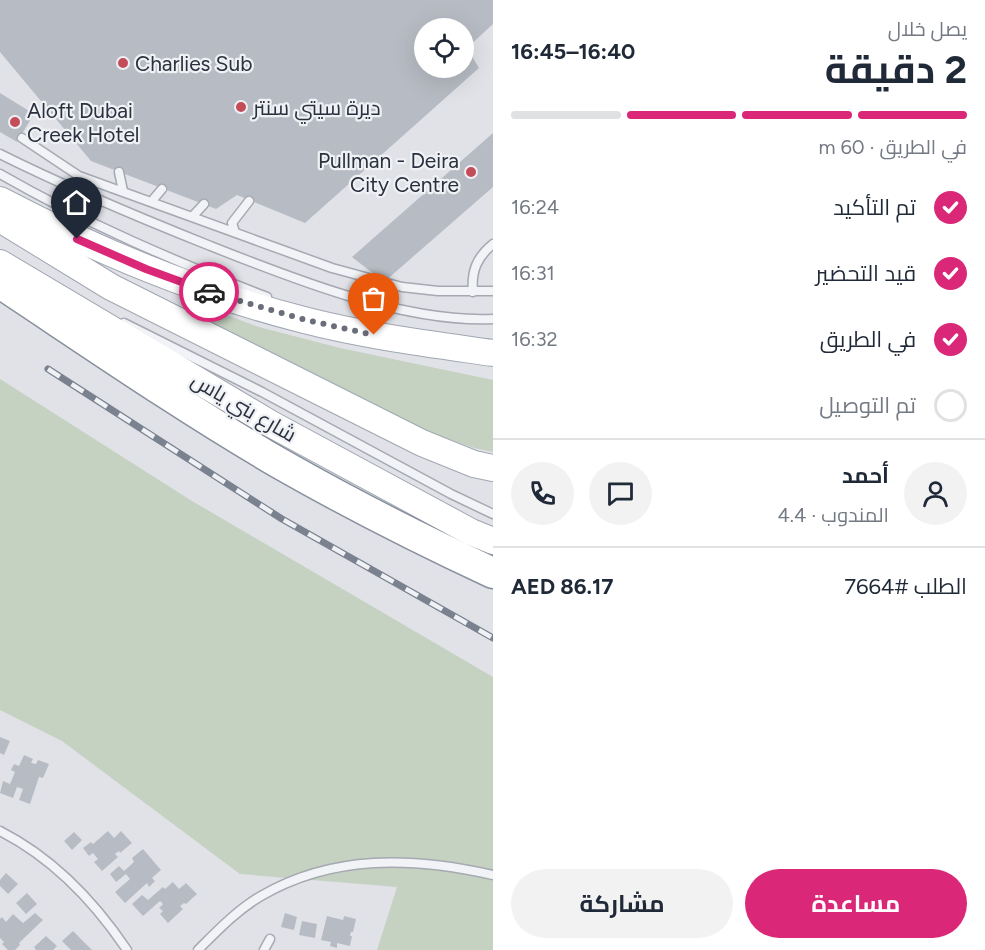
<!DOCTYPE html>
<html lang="ar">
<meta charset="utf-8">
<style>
:root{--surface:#fff;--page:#f2f2f3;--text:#1f2937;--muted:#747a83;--line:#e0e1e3;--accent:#db2777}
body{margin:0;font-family:Figtree,Cairo,sans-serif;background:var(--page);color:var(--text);direction:rtl;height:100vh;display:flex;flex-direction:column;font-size:22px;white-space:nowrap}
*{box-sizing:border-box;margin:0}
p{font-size:20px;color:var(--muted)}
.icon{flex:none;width:33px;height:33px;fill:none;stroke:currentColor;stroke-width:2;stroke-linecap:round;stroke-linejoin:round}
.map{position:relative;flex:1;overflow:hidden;direction:ltr}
.drawer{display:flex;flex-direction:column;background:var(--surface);width:492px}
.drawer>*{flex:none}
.tools{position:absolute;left:414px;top:18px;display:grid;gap:12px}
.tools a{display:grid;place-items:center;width:60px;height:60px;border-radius:50%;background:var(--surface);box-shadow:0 6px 24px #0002;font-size:30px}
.pin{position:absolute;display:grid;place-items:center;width:51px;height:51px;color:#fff;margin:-62px -26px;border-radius:50% 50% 50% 0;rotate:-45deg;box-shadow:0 0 6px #0007}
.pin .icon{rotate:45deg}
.courier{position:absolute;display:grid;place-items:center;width:60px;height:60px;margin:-30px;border:4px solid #db2777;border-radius:50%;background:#fff;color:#222;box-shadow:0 2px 8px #0007}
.headline em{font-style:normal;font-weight:700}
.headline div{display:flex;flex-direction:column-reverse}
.headline{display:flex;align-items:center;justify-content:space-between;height:102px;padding:0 18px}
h1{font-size:39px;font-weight:700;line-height:45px}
.bar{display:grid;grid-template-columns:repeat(4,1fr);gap:9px 6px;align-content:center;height:72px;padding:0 18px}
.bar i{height:8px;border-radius:4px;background:var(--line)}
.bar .current{background:var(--accent)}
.bar p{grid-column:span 4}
.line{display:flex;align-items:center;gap:15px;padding:0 18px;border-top:2px solid var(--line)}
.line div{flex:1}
.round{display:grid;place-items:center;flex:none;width:63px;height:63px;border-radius:32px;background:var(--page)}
ol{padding:0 18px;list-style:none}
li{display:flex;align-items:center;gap:18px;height:66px}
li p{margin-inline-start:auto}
li .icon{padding:6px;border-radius:50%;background:var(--accent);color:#fff;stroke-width:4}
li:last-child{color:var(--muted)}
li i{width:33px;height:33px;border:3px solid var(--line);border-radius:50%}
.cta{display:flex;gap:12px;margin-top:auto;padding:12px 18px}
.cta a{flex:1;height:69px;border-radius:36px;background:var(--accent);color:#fff;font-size:24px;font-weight:700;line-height:69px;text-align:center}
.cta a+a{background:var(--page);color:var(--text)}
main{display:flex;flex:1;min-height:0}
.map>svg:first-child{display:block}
</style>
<main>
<section class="drawer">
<div class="headline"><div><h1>2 دقيقة</h1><p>يصل خلال</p></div><em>16:40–16:45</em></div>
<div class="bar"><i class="current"></i><i class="current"></i><i class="current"></i><i></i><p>في الطريق · 60 m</p></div>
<ol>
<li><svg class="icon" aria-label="check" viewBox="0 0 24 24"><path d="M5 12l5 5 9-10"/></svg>تم التأكيد<p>16:24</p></li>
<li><svg class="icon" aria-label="check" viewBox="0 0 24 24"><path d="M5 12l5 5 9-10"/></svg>قيد التحضير<p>16:31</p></li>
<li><svg class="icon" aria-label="check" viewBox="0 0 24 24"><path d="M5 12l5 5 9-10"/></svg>في الطريق<p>16:32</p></li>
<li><i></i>تم التوصيل</li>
</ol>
<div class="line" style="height:108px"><a class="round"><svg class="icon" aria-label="person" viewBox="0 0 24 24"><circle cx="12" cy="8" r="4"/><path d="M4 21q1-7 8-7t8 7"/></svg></a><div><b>أحمد</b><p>المندوب · 4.4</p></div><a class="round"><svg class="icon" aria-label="chat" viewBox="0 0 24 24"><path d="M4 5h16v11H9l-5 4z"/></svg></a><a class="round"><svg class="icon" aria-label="phone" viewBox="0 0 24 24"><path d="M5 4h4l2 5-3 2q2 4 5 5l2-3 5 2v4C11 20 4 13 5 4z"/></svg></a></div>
<div class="line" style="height:78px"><div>الطلب #7664</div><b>AED 86.17</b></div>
<div class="cta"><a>مساعدة</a><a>مشاركة</a></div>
</section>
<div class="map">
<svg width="493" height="950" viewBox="0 0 493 950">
<rect width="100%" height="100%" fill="#e0e2e8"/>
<path fill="#c5d1c1" d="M 205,307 L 259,327 L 340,348 L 493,380 L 493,452 L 474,448 L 419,428 L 202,322 Z
M 0,379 L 192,501 L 493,677 L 493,950 L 377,950 L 397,887 L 240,874 L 62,741 L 0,710 Z"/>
<path fill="#b7bcc4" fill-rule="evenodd" d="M 0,0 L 493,0 L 493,24 L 467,48 L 479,68 L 305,223 L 237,195 L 216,209 L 91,161 L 0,52 ZM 424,28 L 464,28 L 464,68 L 424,68 Z
M 0,93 L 34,114 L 17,142 L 0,132 Z
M 493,133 L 493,187 L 384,282 L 352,257 Z
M 0,737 L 10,741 L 4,755 L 0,753 Z
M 24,755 L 33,759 L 31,763 L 36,764 L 38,760 L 49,764 L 43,778 L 39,777 L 30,804 L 19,800 L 23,789 L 17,787 L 13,798 L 0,793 L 3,781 L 10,784 L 15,772 L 11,770 L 14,764 L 19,766 Z
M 108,831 L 114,838 L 121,831 L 132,843 L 120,853 L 119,851 L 115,854 L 118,857 L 102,871 L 94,862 L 98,859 L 93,853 L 89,856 L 83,848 L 91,842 L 93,844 Z
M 74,832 L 82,840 L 72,850 L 64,841 Z
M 143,849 L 161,870 L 152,878 L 155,881 L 149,887 L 147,883 L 125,903 L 115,892 L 130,879 L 126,874 L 116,882 L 110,874 L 119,866 L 124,871 L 134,862 L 132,858 Z
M 6,873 L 18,884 L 8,894 L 0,886 L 0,880 Z
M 173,882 L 179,889 L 186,883 L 197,894 L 186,904 L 184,903 L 180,906 L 183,909 L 168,923 L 160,914 L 163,911 L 159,908 L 163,904 L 160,901 L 143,916 L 132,904 L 142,895 L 148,900 L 163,887 L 165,889 Z
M 27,893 L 37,904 L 26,914 L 16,903 Z
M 35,913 L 43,920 L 19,943 L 20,945 L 15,950 L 8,950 L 2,944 L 4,942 L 0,938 L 0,919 L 2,917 L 6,922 L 13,914 L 23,923 Z
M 285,913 L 297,917 L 294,930 L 281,927 Z
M 327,916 L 343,920 L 344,916 L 356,919 L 353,932 L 351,932 L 350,936 L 352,936 L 350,946 L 337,943 L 337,948 L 330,946 L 331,942 L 321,940 Z
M 302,921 L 317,924 L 315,938 L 299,935 Z
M 73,931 L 92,950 L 71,950 L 62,941 Z
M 46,936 L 57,946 L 53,950 L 36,950 L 34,947 Z"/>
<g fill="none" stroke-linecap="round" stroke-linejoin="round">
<g stroke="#a6a9b2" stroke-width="11">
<path id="lane" d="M 22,138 L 79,176 L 332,268 L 402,287 L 438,291 L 493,291
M 0,154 C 68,188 138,217 208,245 C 291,278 403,323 493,319
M 119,172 L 123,191
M 0,174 C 87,224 174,261 267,297
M 151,202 L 162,189
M 192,217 L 204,204
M 235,232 L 232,223 L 249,201
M 473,292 C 471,271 477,257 493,244
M 124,323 L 262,392 L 451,494 L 493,514
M 0,831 C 53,858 94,901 127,950
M 198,950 C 217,931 237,910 261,896 C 333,854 413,857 493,875
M 264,950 L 270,939"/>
</g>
<g stroke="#a0a7b2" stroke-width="28">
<path id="primary" d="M 0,200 C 97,251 198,293 304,320 C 366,336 430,344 493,353
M 0,219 L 111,287 L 422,443 L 474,464 L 493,468
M 0,263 L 271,424 L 471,532 L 493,541"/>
</g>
<g stroke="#88909d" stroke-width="33">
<path id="highway" d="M 0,283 C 92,344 183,407 279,463 C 349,503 420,539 493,573"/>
</g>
<use href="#lane" stroke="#f2f3f6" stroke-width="8"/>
<use href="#primary" stroke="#fff" stroke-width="26"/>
<use href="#highway" stroke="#fff" stroke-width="30"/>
<g stroke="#7a8290" stroke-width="7">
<path id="rail" d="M 48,369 L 282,519 L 493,638"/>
</g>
<use href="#rail" stroke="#eff1f5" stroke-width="4.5" stroke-dasharray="14" stroke-linecap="butt"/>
</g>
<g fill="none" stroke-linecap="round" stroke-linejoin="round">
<path stroke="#6a6e7a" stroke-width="6" stroke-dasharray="0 10.8" d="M 209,292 L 306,320 L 374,335"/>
<path stroke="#db2777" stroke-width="8" d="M 77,239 L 146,269 L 209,292"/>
</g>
<g fill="#c44d5a" stroke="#eff1f5" stroke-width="2">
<circle cx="123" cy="63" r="6"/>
<circle cx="241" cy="107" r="6"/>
<circle cx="15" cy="122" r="6"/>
<circle cx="471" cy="172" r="6"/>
</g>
<g text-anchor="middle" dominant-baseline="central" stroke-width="4.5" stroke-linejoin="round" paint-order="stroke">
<g font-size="21" fill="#2a303e" stroke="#eff1f5" text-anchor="start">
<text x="135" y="63">Charlies Sub</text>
<text x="253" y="107">ديرة سيتي سنتر</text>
<text x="27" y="110">Aloft Dubai<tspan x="27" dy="24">Creek Hotel</tspan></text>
<text x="459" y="160" text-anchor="end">Pullman - Deira<tspan x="459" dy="24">City Centre</tspan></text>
</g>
<g font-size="21" fill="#2a303e" stroke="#eff1f5">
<text transform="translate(244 407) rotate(30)">شارع بني ياس</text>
</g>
</g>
</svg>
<div class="tools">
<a><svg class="icon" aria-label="locate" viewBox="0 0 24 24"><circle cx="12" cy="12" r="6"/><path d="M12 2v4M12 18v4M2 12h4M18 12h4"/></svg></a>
</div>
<div class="pin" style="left:374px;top:335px;background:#ea580c"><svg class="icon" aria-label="bag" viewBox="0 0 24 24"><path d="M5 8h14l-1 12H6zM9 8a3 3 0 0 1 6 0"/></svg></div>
<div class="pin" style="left:77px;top:239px;background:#1f2937"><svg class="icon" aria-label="home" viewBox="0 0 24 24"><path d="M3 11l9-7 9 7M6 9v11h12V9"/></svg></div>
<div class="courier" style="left:209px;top:292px"><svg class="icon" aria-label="car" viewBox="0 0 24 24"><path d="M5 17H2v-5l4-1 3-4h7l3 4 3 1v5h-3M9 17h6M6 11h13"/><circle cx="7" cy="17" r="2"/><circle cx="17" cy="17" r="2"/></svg></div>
</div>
</main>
